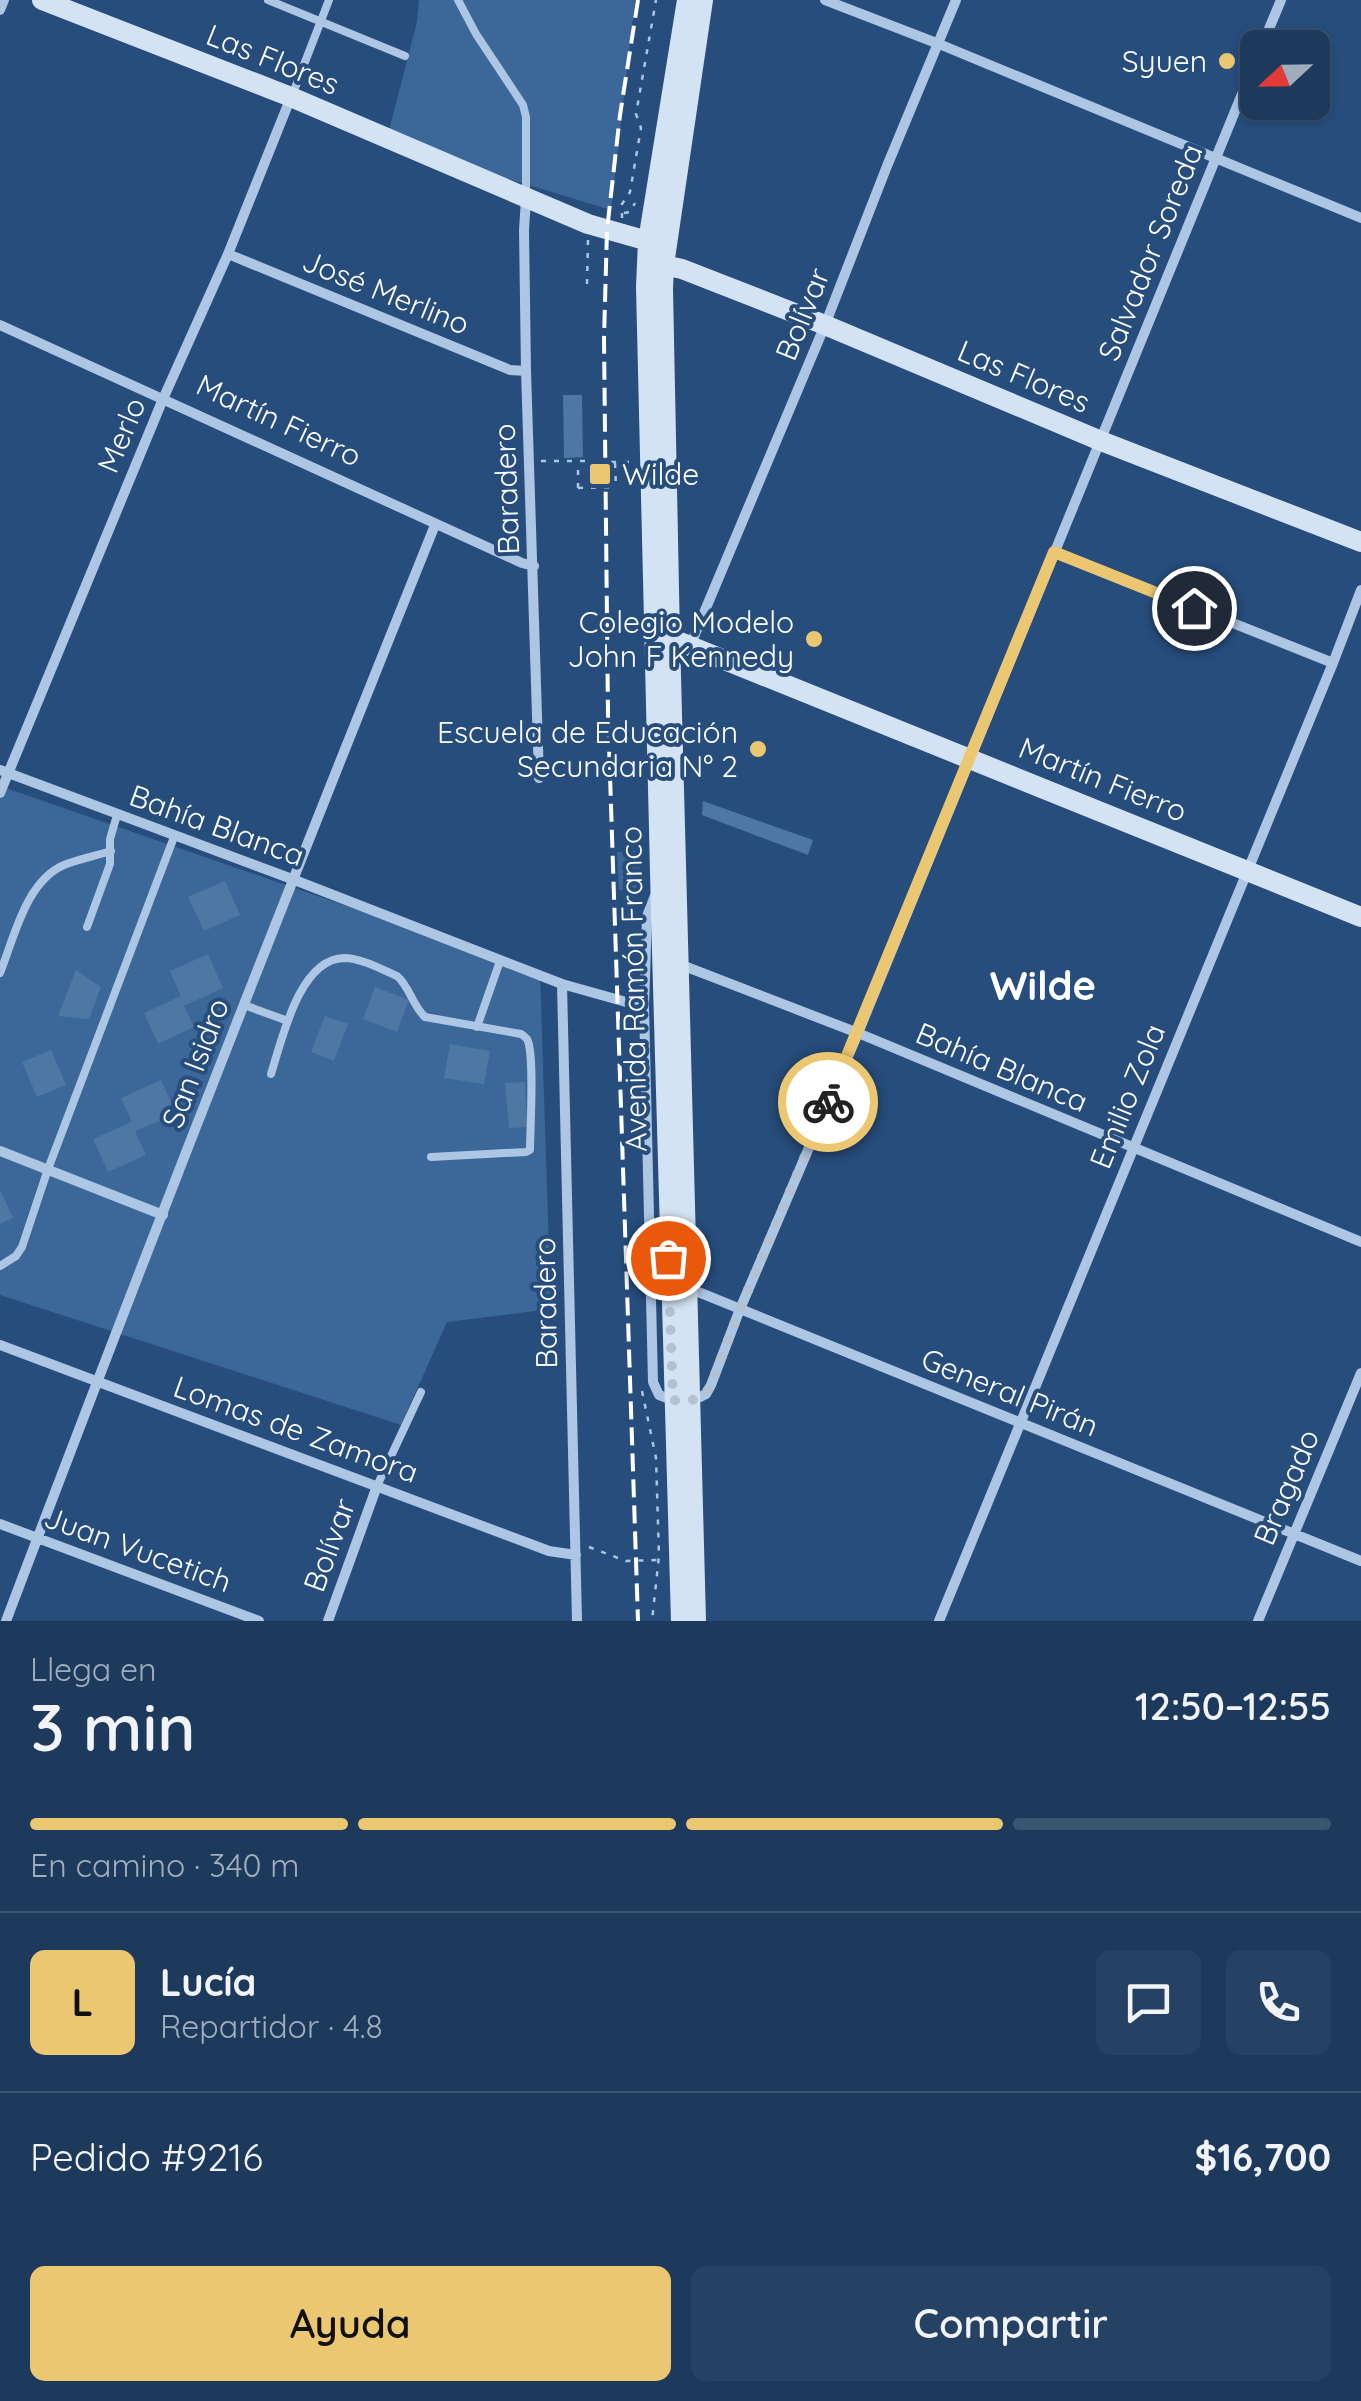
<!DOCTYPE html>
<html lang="es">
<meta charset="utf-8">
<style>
:root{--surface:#1d3a5d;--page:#254163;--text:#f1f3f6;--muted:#a0adbc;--line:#3b5472;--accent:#ecc771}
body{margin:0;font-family:Quicksand,sans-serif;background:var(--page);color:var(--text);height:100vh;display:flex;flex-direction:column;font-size:38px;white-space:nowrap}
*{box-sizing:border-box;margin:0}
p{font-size:32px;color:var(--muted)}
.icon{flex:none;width:55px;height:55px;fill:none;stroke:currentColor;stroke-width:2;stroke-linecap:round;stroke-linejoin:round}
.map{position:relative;height:1621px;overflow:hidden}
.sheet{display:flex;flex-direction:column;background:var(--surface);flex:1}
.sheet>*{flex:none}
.needle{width:65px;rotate:248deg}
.buttons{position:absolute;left:1240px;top:30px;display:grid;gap:20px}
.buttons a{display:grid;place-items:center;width:90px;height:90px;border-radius:15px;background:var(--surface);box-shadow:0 2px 8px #0004,0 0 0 2px var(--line);font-size:50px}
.pin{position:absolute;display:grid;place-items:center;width:85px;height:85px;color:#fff;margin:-42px;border:5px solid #fff;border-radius:50%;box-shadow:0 2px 10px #0007}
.courier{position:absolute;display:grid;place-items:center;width:100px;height:100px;margin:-50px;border:8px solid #ecc771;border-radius:50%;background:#fff;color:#222;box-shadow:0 2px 12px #0007}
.headline em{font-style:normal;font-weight:600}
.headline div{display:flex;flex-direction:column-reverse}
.headline{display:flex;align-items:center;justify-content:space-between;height:170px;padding:0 30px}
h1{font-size:65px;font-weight:600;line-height:75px}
.bar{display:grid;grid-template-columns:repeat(4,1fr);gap:15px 10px;align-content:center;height:120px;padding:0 30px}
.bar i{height:12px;border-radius:8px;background:var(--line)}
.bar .on{background:var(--accent)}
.bar p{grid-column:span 4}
.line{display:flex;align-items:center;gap:25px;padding:0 30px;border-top:2px solid var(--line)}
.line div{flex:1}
.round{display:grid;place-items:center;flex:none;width:105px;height:105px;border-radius:15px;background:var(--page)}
.action{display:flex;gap:20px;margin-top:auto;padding:20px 30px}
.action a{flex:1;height:115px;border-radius:15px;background:var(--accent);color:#111;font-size:40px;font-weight:600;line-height:115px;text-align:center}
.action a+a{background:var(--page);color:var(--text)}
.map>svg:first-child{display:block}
</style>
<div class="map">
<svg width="1361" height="1621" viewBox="0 0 1361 1621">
<rect width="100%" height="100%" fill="#274d7c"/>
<path fill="#3b6799" d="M 419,0 L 635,0 L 611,210 L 386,142 L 417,22 Z
M 0,786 L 540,973 L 551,1309 L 447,1322 L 401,1425 L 0,1295 Z
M 639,851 L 641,889 L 619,890 L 617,852 Z"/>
<path fill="#4f77a4" d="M 563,395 L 582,395 L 583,457 L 564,458 Z
M 703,801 L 813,840 L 808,855 L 702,815 Z
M 225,881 L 240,915 L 204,931 L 188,897 Z
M 208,954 L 223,988 L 184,1006 L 194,1027 L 158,1044 L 144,1013 L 181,996 L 170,971 Z
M 76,970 L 101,987 L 89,1019 L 58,1016 Z
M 375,987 L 409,1000 L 397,1032 L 363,1019 Z
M 325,1016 L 348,1024 L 334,1061 L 311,1052 Z
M 450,1044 L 490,1051 L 484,1084 L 444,1078 Z
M 51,1050 L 66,1085 L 37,1097 L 22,1062 Z
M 161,1080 L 176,1114 L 135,1131 L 146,1155 L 108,1172 L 93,1139 L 132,1122 L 121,1098 Z
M 525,1082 L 527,1127 L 509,1128 L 505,1083 Z
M 0,1190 L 13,1218 L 0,1224 Z"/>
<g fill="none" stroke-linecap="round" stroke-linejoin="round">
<path stroke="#acc6e4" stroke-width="2.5" stroke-dasharray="5 8" stroke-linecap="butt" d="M 624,213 L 630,212 L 635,203
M 622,218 L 622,204 L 630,192 L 641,128 L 636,114 L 656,0
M 587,284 L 588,240
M 541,461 L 589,461
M 611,462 L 634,462
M 615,463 L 616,487
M 578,488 L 578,462
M 642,1391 L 656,1458 L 659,1556 L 652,1621
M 589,1547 L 626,1561 L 659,1560"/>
<path stroke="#acc6e4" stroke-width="8" d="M 268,0 L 405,56
M 458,0 L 476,34 L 523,105 L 526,117 L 526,194
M 293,93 L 329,0
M 87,927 L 110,864 L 110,839 L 117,815
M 0,973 C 14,938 26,881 64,865 C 79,859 95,856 111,851
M 244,1005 L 288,1021
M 477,1027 L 500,961
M 271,1074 C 282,1040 299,959 344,958 C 361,958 381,969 397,976 C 410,987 412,1005 425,1017 L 521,1034 C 523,1035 525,1037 527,1039 C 535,1053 530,1130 530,1150 L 526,1152 L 431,1157
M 0,1266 L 16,1256 L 22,1247 L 48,1169 L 174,837
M 377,1486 L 421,1392"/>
<path stroke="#acc6e4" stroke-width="10" d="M 825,0 L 939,44 L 1361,218
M 0,10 L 4,0
M 1261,48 L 1281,0
M 526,199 L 524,230 L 526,371 L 539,778
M 228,254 L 510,370 L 526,371
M 0,325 L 522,563 L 534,566
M 1054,552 L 1333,663
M 690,646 L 825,325 L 887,166 L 956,0
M 0,770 L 292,879 L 562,984 L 644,1007
M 0,793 L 163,399 L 228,254 L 291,97
M 656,893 L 647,916 L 644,1007 L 653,1382 L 659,1395 L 675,1401
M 679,964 L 858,1033 L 1361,1242
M 562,984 L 577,1621
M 0,1151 L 163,1215
M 686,1287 L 1361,1561
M 0,1345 L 549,1551 L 576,1555
M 692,1401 L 706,1394 L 711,1385 L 740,1309 L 858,1033 L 1258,55
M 0,1524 L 259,1621
M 6,1621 C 145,1254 288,889 435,525
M 328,1621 L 377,1486
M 939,1621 L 1333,663 L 1361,590
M 1258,1621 L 1361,1373"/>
<path stroke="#d4e3f4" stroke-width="20" d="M 42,0 L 291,97 L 588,224 L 648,241
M 664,265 L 682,269 L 825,325 L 1101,441 L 1361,542
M 660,637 L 670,638 L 690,646 L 1361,917
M 681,1621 C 666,1176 657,732 646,287 L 648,241 L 687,0
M 696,1621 L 670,638 L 663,289 L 664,265 L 703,0"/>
<path stroke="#fff" stroke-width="4" stroke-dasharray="18 8" stroke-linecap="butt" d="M 638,0 L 620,115 L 607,230 L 604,338 L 608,715 L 638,1621"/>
<path stroke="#acc6e4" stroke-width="2.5" stroke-dasharray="5 8" stroke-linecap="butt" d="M 578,488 L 616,487"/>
</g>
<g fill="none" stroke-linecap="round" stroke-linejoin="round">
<path stroke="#b3c1d1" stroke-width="10" stroke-dasharray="0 18" d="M 668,1258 L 673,1400 C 690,1402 702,1401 711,1385 L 740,1309 L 828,1102"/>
<path stroke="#ecc771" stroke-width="12" d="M 828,1102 L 1054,552 L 1194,608"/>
</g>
<g fill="#ecc771" stroke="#274d7c" stroke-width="4">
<circle cx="1227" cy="61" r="10"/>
<rect x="588" y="462" width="24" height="24" rx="5"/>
<circle cx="814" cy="639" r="10"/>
<circle cx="758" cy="749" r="10"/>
</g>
<g text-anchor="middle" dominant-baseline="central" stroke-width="8" stroke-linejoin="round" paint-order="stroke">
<g font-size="30" fill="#fff" stroke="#274d7c">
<text transform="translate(273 59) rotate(22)">Las Flores</text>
<text transform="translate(1150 252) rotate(-68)">Salvador Soreda</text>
<text transform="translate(386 292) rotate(22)">José Merlino</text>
<text transform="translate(802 314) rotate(-68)">Bolívar</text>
<text transform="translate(1024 376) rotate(23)">Las Flores</text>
<text transform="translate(279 420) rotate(25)">Martín Fierro</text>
<text transform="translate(121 435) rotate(-67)">Merlo</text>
<text transform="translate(506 489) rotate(-92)">Baradero</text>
<text transform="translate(1103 779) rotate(22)">Martín Fierro</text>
<text transform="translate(217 825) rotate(20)">Bahía Blanca</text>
<text transform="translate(633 989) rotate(-91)">Avenida Ramón Franco</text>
<text transform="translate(195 1063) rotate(-69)">San Isidro</text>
<text transform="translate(1002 1067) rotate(23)">Bahía Blanca</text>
<text transform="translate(1127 1096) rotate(-68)">Emilio Zola</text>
<text transform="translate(545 1303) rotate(-91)">Baradero</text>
<text transform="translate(1010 1392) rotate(22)">General Pirán</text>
<text transform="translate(296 1429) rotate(20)">Lomas de Zamora</text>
<text transform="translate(1286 1487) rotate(-67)">Bragado</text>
<text transform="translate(329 1545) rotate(-70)">Bolívar</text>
<text transform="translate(138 1549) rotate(20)">Juan Vucetich</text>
</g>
<g font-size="30" fill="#fff" stroke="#274d7c" text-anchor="end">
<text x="1207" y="61">Syuen</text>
<text x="622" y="474" text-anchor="start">Wilde</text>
<text x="794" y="622">Colegio Modelo<tspan x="794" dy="34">John F Kennedy</tspan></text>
<text x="738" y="732">Escuela de Educación<tspan x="738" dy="34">Secundaria N° 2</tspan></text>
</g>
<g font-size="40" font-weight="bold" fill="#fff" stroke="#274d7c">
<text x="1043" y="985">Wilde</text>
</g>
</g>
</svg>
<div class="buttons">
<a><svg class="needle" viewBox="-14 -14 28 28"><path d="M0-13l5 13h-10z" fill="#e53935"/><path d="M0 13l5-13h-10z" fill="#a0adbc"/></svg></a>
</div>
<div class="pin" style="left:668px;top:1258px;background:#ea580c"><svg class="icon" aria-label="bag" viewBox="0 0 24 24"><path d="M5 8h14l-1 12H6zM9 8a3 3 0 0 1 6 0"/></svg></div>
<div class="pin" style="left:1194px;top:608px;background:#1f2937"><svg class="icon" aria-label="home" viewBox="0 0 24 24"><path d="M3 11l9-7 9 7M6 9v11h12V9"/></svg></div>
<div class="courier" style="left:828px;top:1102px"><svg class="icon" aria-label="bike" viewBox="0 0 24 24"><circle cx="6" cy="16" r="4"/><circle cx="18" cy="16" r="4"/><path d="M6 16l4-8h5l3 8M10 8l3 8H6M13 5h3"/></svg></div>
</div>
<section class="sheet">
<div class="headline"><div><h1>3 min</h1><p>Llega en</p></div><em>12:50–12:55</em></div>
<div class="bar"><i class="on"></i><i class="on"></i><i class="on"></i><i></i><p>En camino · 340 m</p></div>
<div class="line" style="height:180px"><b class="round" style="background:var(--accent);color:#111">L</b><div><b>Lucía</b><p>Repartidor · 4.8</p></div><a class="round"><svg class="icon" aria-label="chat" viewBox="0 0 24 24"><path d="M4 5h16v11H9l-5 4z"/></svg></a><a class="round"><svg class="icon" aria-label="phone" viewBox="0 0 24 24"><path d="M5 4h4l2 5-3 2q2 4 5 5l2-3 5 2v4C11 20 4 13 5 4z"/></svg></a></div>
<div class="line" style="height:130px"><div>Pedido #9216</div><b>$16,700</b></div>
<div class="action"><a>Ayuda</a><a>Compartir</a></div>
</section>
